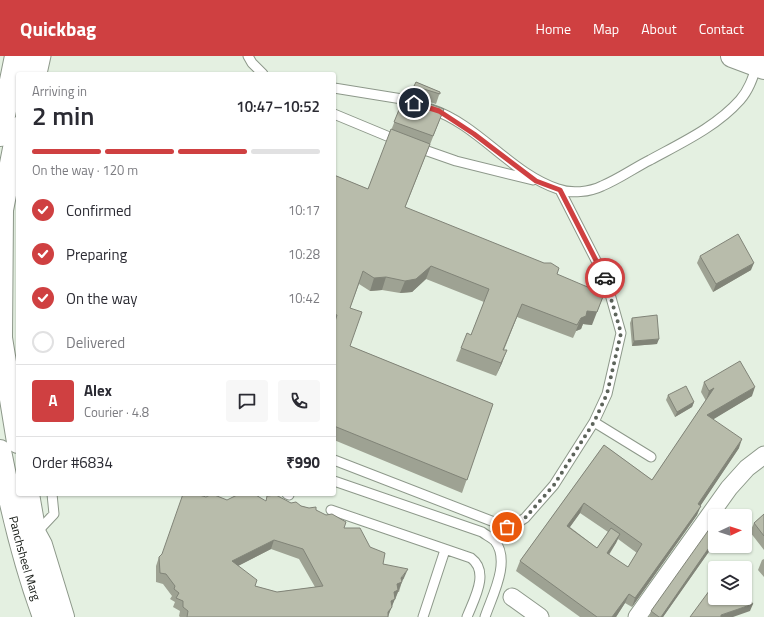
<!DOCTYPE html>
<meta charset="utf-8">
<style>
:root{--surface:#fff;--page:#f7f7f7;--text:#2b2b33;--muted:#7c7c81;--line:#e1e1e2;--accent:#cf4041}
body{margin:0;font-family:"Titillium Web",sans-serif;background:var(--page);color:var(--text);height:100vh;display:flex;flex-direction:column;font-size:15px;white-space:nowrap}
*{box-sizing:border-box;margin:0}
p{font-size:13px;color:var(--muted)}
.icon{flex:none;width:22px;height:22px;fill:none;stroke:currentColor;stroke-width:2;stroke-linecap:round;stroke-linejoin:round}
.map{position:relative;flex:1;overflow:hidden}
.details{position:absolute;left:16px;top:16px;width:320px;height:424px;display:flex;flex-direction:column;background:var(--surface);border-radius:4px;box-shadow:0 1px 3px #0004}
.details>*{flex:none}
.needle{width:26px;rotate:86deg}
.controls{position:absolute;left:708px;top:453px;display:grid;gap:8px}
.controls a{display:grid;place-items:center;width:44px;height:44px;border-radius:4px;background:var(--surface);box-shadow:0 1px 3px #0004;font-size:20px}
.pin{position:absolute;display:grid;place-items:center;width:34px;height:34px;color:#fff;margin:-17px;border:2px solid #fff;border-radius:50%;box-shadow:0 1px 4px #0007}
.courier{position:absolute;display:grid;place-items:center;width:40px;height:40px;margin:-20px;border:3px solid #cf4041;border-radius:50%;background:#fff;color:#222;box-shadow:0 1px 5px #0007}
.summary em{font-style:normal;font-weight:600}
.summary div{display:flex;flex-direction:column-reverse}
.summary{display:flex;align-items:center;justify-content:space-between;height:68px;padding:0 16px}
h1{font-size:26px;font-weight:600;line-height:30px}
.bar{display:grid;grid-template-columns:repeat(4,1fr);gap:6px 4px;align-content:center;height:48px;padding:0 16px}
.bar i{height:5px;border-radius:3px;background:var(--line)}
.bar .on{background:var(--accent)}
.bar p{grid-column:span 4}
.line{display:flex;align-items:center;gap:10px;padding:0 16px;border-top:1px solid var(--line)}
.line div{flex:1}
.round{display:grid;place-items:center;flex:none;width:42px;height:42px;border-radius:4px;background:var(--page)}
ol{padding:0 16px;list-style:none}
li{display:flex;align-items:center;gap:12px;height:44px}
li p{margin-inline-start:auto}
li .icon{padding:4px;border-radius:50%;background:var(--accent);color:#fff;stroke-width:4}
li:last-child{color:var(--muted)}
li i{width:22px;height:22px;border:2px solid var(--line);border-radius:50%}
header{display:flex;align-items:center;gap:24px;box-sizing:border-box;height:56px;padding:0 20px;background:var(--accent);color:#fff}
header strong{font-size:19px}
nav{display:flex;gap:22px;margin-inline-start:auto;font-size:14px}
.map>svg:first-child{display:block}
</style>
<header>
<strong>Quickbag</strong>
<nav><a>Home</a><a>Map</a><a>About</a><a>Contact</a></nav>
</header>
<div class="map">
<svg width="764" height="561" viewBox="0 0 764 561">
<rect width="100%" height="100%" fill="#e4f0e1"/>
<g fill="none" stroke-linecap="round" stroke-linejoin="round">
<g stroke="#8d988a" stroke-width="11">
<path id="lane" d="M 248,0 L 252,7 L 263,18
M 42,18 L 46,0
M 334,32 L 402,43 L 415,47
M 431,53 C 479,69 510,117 558,133 C 571,138 590,136 602,130 C 619,123 634,112 650,104 C 681,87 716,71 740,44 C 749,34 753,21 757,9
M 334,58 L 399,85
M 416,91 L 456,105 L 533,124
M 594,366 L 651,401
M 334,404 L 507,471 L 514,469 L 525,462 L 554,429 L 594,366 L 607,338 L 621,277 L 606,224 L 560,134
M 334,425 L 482,476 C 486,479 492,482 495,485 C 511,506 492,540 485,561
M 287,438 L 289,439
M 331,454 L 471,502 C 490,516 474,543 467,561
M 37,476 L 54,458 L 52,438
M 423,561 L 445,494"/>
</g>
<g stroke="#8d988a" stroke-width="19">
<path id="street" d="M 512,541 L 540,561
M 637,561 L 729,432 L 747,412 L 764,399"/>
</g>
<g stroke="#8d988a" stroke-width="24">
<g id="secondary">
<path d="M 732,0 L 764,12"/>
<path d="M 29,18 L 33,0"/>
<path d="M 18,72 L 2,154 L 1,282 L 18,386"/>
<path d="M 0,79 L 16,0"/>
<path id="s1" d="M 0,395 C 11,452 24,507 44,561"/>
<path d="M 28,438 L 35,478 L 41,489 L 63,561"/>
</g>
</g>
<use href="#lane" stroke="#fff" stroke-width="9"/>
<use href="#street" stroke="#fff" stroke-width="17"/>
<use href="#secondary" stroke="#fff" stroke-width="22"/>
</g>
<path fill="#9ea293" fill-rule="evenodd" d="M 416,26 L 440,36 L 436,48 L 411,40 Z
M 405,39 L 444,53 L 405,152 L 557,218 L 592,269 L 583,268 L 581,273 L 576,275 L 573,282 L 517,261 L 504,294 L 502,307 L 496,320 L 456,305 L 461,292 L 471,279 L 484,246 L 426,223 L 412,236 L 400,237 L 382,234 L 370,235 L 359,228 L 350,252 L 350,290 L 493,348 L 462,437 L 334,384 L 334,119 L 368,133 Z
M 700,200 L 751,214 L 713,236 L 697,207 Z
M 632,262 L 657,288 L 632,290 L 630,267 Z
M 704,326 L 752,340 L 713,363 L 739,392 L 700,450 L 697,459 L 632,551 L 625,547 L 616,561 L 580,561 L 516,515 L 520,505 L 604,389 L 652,424 L 706,344 L 706,345 L 701,336 ZM 580,457 L 608,476 L 597,492 L 570,471 ZM 618,483 L 637,497 L 628,511 L 609,499 L 616,487 Z
M 668,339 L 694,346 L 692,351 L 675,361 L 666,344 Z
M 267,440 L 316,454 L 344,472 L 370,491 L 383,508 L 404,522 L 402,525 L 399,536 L 398,536 L 395,544 L 394,544 L 388,561 L 180,561 L 179,560 L 180,555 L 173,551 L 175,546 L 170,543 L 172,540 L 163,528 L 156,526 L 156,510 L 159,501 L 162,498 L 206,441 L 227,444 L 266,445 ZM 271,493 L 299,503 L 315,531 L 277,536 L 255,530 L 238,510 Z
M 764,458 L 764,494 L 750,476 L 754,467 Z
M 715,487 L 663,561 L 649,561 L 651,555 Z
M 764,503 L 764,521 L 758,514 L 762,504 Z"/>
<path fill="#818478" d="M 754,207 L 751,214 L 713,236 L 716,228 Z
M 431,210 L 426,223 L 412,236 L 400,237 L 405,225 Z
M 386,221 L 382,234 L 370,235 L 374,222 Z
M 604,238 L 592,269 L 583,268 L 587,255 Z
M 522,248 L 517,261 L 498,306 L 503,294 Z
M 586,260 L 581,273 L 576,275 L 573,282 L 581,262 Z
M 659,283 L 657,288 L 632,290 L 634,285 Z
M 507,294 L 502,307 L 496,320 L 501,307 Z
M 755,331 L 752,340 L 704,369 L 707,359 Z
M 714,332 L 711,342 L 706,345 L 709,335 Z
M 694,346 L 692,351 L 675,361 L 677,356 Z
M 742,383 L 739,392 L 695,458 L 701,450 L 697,459 L 632,551 L 635,542 Z
M 584,447 L 580,457 L 564,479 L 567,470 Z
M 620,478 L 616,487 L 603,507 L 607,497 Z
M 715,483 L 715,487 L 663,561 L 661,561 Z
M 274,484 L 271,493 L 228,515 L 232,505 Z
M 408,513 L 404,522 L 401,527 L 402,526 L 388,560 L 386,561 L 394,536 L 397,528 Z
M 629,538 L 625,547 L 616,561 L 612,561 Z
M 753,548 L 750,555 L 733,561 L 720,561 L 721,559 Z"/>
<path fill="#b8bcab" stroke="#818478" fill-rule="evenodd" d="M 416,26 L 440,36 L 440,38 L 414,30 Z
M 405,39 L 444,53 L 433,80 L 394,66 Z
M 391,73 L 430,88 L 405,151 L 544,207 L 551,207 L 559,212 L 557,218 L 604,238 L 597,256 L 587,255 L 586,260 L 581,262 L 577,269 L 522,248 L 503,294 L 507,294 L 501,307 L 461,292 L 467,277 L 471,279 L 489,233 L 431,210 L 416,223 L 405,225 L 386,221 L 374,222 L 363,215 L 350,252 L 362,256 L 350,290 L 493,348 L 467,424 L 334,370 L 334,269 L 337,259 L 334,258 L 334,119 L 368,133 Z
M 738,178 L 754,207 L 716,228 L 700,200 Z
M 657,259 L 659,283 L 634,285 L 632,262 Z
M 740,305 L 755,331 L 707,359 L 742,383 L 698,448 L 701,450 L 635,542 L 629,538 L 612,561 L 597,561 L 520,505 L 604,389 L 652,424 L 714,332 L 709,335 L 704,326 ZM 584,447 L 642,488 L 628,511 L 607,497 L 620,478 L 611,472 L 597,492 L 567,470 Z
M 686,330 L 694,346 L 677,356 L 668,339 Z
M 183,438 L 196,438 L 206,441 L 212,438 L 227,444 L 239,438 L 254,438 L 266,445 L 267,440 L 276,439 L 291,447 L 296,446 L 301,450 L 309,452 L 316,451 L 316,454 L 326,459 L 332,458 L 346,466 L 344,472 L 360,472 L 370,491 L 385,497 L 383,508 L 408,513 L 401,522 L 402,526 L 397,528 L 398,534 L 394,536 L 395,543 L 391,545 L 392,551 L 388,556 L 388,561 L 187,561 L 188,555 L 183,551 L 183,545 L 176,542 L 179,537 L 174,533 L 175,530 L 166,518 L 160,517 L 159,501 L 162,498 ZM 274,484 L 303,493 L 323,530 L 277,536 L 255,530 L 257,524 L 232,505 Z
M 764,458 L 764,480 L 754,467 Z
M 715,465 L 715,483 L 661,561 L 659,561 L 651,555 Z
M 715,527 L 715,542 L 745,542 L 745,538 L 753,548 L 721,559 L 721,561 L 690,561 Z"/>
<g fill="none" stroke-linecap="round" stroke-linejoin="round">
<path stroke="#5d645b" stroke-width="4" stroke-dasharray="0 7.2" d="M 507,471 L 514,470 L 525,462 L 554,429 L 594,366 L 607,338 L 621,277 L 605,222"/>
<path stroke="#cf4041" stroke-width="5" d="M 414,47 L 439,55 L 474,78 L 536,125 L 560,134 L 605,222"/>
</g>
<g text-anchor="middle" dominant-baseline="central" stroke-width="4" stroke-linejoin="round" paint-order="stroke">
<g font-size="12" fill="#141813" stroke="#e4f0e1">
<text stroke="none"><textPath href="#s1" startOffset="110">Panchsheel Marg</textPath></text>
</g>
</g>
</svg>
<div class="controls">
<a><svg class="needle" viewBox="-14 -14 28 28"><path d="M0-13l5 13h-10z" fill="#e53935"/><path d="M0 13l5-13h-10z" fill="#7c7c81"/></svg></a>
<a><svg class="icon" aria-label="layers" viewBox="0 0 24 24"><path d="M12 4l9 5-9 5-9-5zM3 14l9 5 9-5"/></svg></a>
</div>
<div class="pin" style="left:507px;top:471px;background:#ea580c"><svg class="icon" aria-label="bag" viewBox="0 0 24 24"><path d="M5 8h14l-1 12H6zM9 8a3 3 0 0 1 6 0"/></svg></div>
<div class="pin" style="left:414px;top:47px;background:#1f2937"><svg class="icon" aria-label="home" viewBox="0 0 24 24"><path d="M3 11l9-7 9 7M6 9v11h12V9"/></svg></div>
<div class="courier" style="left:605px;top:222px"><svg class="icon" aria-label="car" viewBox="0 0 24 24"><path d="M5 17H2v-5l4-1 3-4h7l3 4 3 1v5h-3M9 17h6M6 11h13"/><circle cx="7" cy="17" r="2"/><circle cx="17" cy="17" r="2"/></svg></div>
<section class="details">
<div class="summary"><div><h1>2 min</h1><p>Arriving in</p></div><em>10:47–10:52</em></div>
<div class="bar"><i class="on"></i><i class="on"></i><i class="on"></i><i></i><p>On the way · 120 m</p></div>
<ol>
<li><svg class="icon" aria-label="check" viewBox="0 0 24 24"><path d="M5 12l5 5 9-10"/></svg>Confirmed<p>10:17</p></li>
<li><svg class="icon" aria-label="check" viewBox="0 0 24 24"><path d="M5 12l5 5 9-10"/></svg>Preparing<p>10:28</p></li>
<li><svg class="icon" aria-label="check" viewBox="0 0 24 24"><path d="M5 12l5 5 9-10"/></svg>On the way<p>10:42</p></li>
<li><i></i>Delivered</li>
</ol>
<div class="line" style="height:72px"><b class="round" style="background:var(--accent);color:#fff">A</b><div><b>Alex</b><p>Courier · 4.8</p></div><a class="round"><svg class="icon" aria-label="chat" viewBox="0 0 24 24"><path d="M4 5h16v11H9l-5 4z"/></svg></a><a class="round"><svg class="icon" aria-label="phone" viewBox="0 0 24 24"><path d="M5 4h4l2 5-3 2q2 4 5 5l2-3 5 2v4C11 20 4 13 5 4z"/></svg></a></div>
<div class="line" style="height:52px"><div>Order #6834</div><b>₹990</b></div>
</section>
</div>
